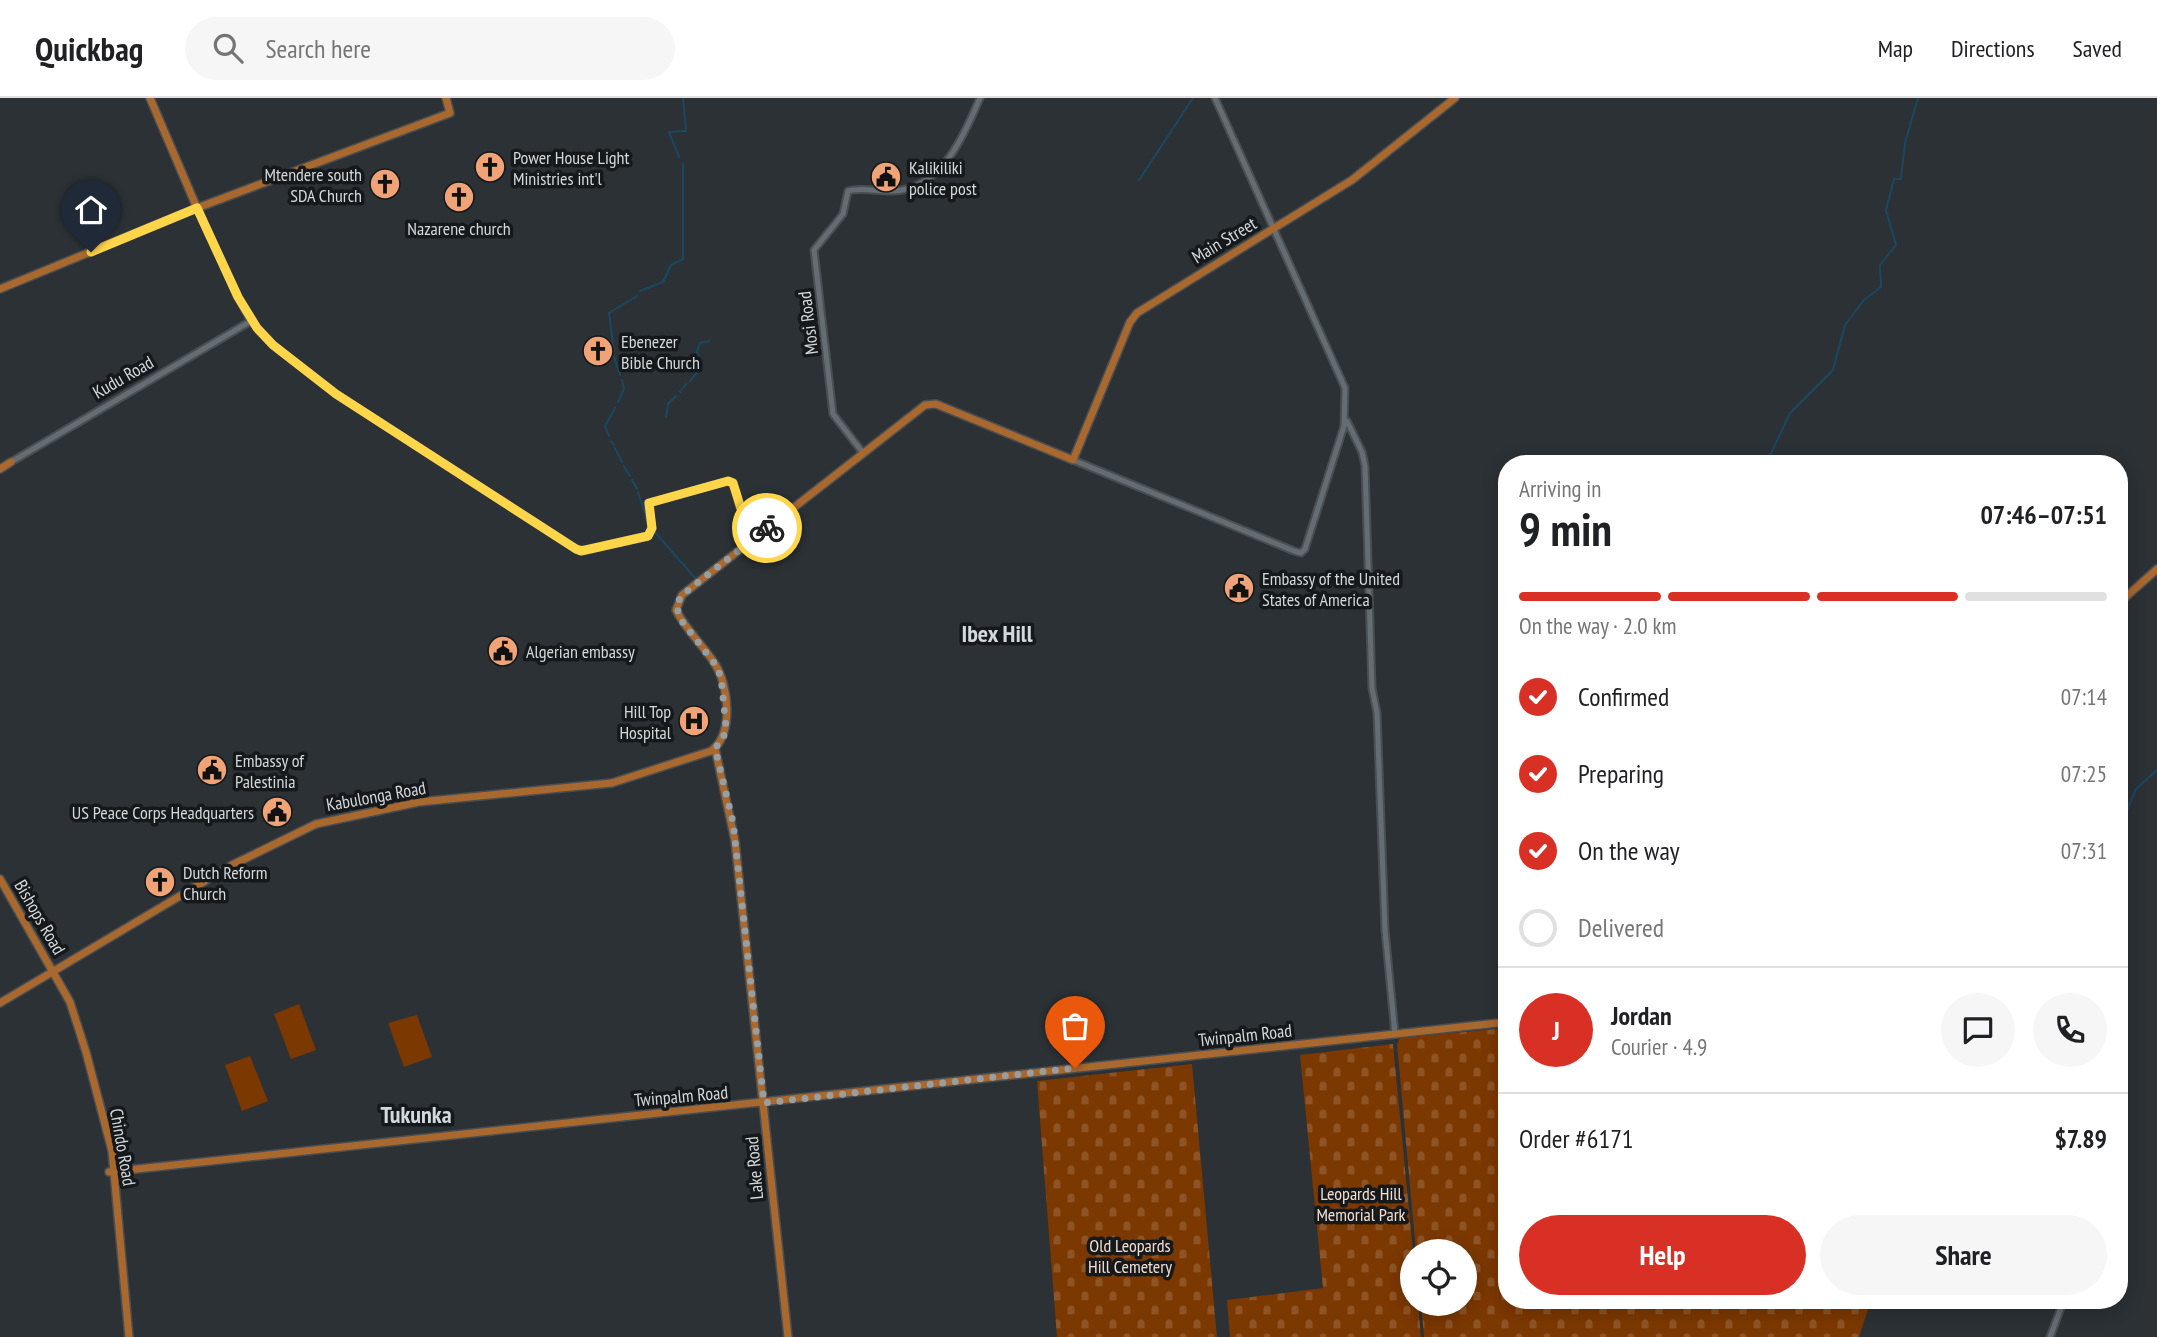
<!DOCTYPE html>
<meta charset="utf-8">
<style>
:root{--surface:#fff;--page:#f6f6f6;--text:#202124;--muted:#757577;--line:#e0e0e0;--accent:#d93025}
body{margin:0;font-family:"PT Sans Narrow",sans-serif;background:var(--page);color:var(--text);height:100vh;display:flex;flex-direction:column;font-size:26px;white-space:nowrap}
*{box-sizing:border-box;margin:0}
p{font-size:23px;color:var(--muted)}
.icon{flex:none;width:38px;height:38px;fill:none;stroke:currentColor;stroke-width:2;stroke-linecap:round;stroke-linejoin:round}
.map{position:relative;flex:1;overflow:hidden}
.drawer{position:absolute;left:1498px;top:357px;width:630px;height:854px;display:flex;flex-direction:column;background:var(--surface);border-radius:28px;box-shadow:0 4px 18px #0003}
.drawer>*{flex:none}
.controls{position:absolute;left:1400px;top:1141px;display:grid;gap:14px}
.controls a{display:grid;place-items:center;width:77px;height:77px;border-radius:50%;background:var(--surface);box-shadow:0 4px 18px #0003;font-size:35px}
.pin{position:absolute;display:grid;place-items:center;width:60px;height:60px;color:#fff;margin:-72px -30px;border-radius:50% 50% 50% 0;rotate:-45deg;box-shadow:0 0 7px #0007}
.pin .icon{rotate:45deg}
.courier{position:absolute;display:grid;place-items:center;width:70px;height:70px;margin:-35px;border:5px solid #ffd54a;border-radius:50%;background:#fff;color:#222;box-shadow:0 2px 9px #0007}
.overview em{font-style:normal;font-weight:600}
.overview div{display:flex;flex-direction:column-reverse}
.overview{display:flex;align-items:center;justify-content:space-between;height:119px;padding:0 21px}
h1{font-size:46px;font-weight:600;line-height:52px}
.bar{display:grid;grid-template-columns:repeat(4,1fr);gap:10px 7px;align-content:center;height:84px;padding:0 21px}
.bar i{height:9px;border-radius:5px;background:var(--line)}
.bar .active{background:var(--accent)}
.bar p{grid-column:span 4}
.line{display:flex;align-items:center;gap:18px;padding:0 21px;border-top:2px solid var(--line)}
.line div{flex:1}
.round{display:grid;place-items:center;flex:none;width:74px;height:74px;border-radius:37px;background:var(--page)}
ol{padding:0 21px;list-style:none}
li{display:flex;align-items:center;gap:21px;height:77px}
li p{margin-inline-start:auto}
li .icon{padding:7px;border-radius:50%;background:var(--accent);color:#fff;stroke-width:4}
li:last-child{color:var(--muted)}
li i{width:38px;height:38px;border:4px solid var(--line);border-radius:50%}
.button{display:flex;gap:14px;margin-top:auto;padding:14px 21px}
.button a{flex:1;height:80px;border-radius:42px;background:var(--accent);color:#fff;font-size:28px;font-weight:600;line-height:80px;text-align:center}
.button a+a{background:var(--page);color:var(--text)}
header{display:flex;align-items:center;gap:42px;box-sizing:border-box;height:98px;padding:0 35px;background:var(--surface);border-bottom:2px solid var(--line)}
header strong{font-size:33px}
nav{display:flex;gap:38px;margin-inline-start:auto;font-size:24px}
.search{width:490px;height:63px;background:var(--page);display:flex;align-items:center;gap:18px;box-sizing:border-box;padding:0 24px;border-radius:38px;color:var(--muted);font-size:26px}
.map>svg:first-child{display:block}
</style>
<header>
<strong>Quickbag</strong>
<div class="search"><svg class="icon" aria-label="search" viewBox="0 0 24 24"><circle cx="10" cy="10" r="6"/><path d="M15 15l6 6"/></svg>Search here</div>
<nav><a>Map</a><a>Directions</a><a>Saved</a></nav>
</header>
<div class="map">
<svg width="2157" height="1239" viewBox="0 0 2157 1239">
<defs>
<pattern id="cemetery-stones" width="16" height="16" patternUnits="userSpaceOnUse" patternTransform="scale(1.75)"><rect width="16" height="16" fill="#7c3801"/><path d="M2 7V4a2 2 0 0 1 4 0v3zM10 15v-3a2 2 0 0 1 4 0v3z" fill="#8e5425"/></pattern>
</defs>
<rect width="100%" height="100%" fill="#2b3135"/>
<path fill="url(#cemetery-stones)" d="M 1507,930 L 1507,1202 L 1871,1202 L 1859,1239 L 1424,1239 L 1421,1206 L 1465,1206 L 1465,1153 L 1416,1153 L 1397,946 L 1400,940 Z
M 1393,946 L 1413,1153 L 1412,1206 L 1418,1206 L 1421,1239 L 1230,1239 L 1227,1202 L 1323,1190 L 1300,957 Z
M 1192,966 L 1217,1239 L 1057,1239 L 1037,983 Z"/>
<path fill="#7c3801" d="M 299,906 L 316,952 L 291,961 L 274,916 Z
M 417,917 L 432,959 L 404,969 L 388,925 Z
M 250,958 L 268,1003 L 242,1013 L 225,967 Z"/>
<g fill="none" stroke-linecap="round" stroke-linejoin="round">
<path stroke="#1a4862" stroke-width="2" d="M 683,0 L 686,31
M 679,59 L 669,34 L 686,33
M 1139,82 L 1193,0
M 640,193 L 663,184 L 671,167 L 683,161 L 683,66
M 614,254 L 609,215 L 637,198
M 614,259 L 620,277
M 690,283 L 700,271 L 697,253 L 700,245 L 709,243
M 680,294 L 686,286
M 618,304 L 624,291 L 622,282
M 666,319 L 668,306 L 676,298
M 609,338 L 605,328 L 615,310
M 611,343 L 614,347
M 615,350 L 622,364
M 1766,366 L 1790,315 L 1833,272 L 1845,227 L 1864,202 L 1881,189 L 1880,167 L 1896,147 L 1886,112 L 1894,81 L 1901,81 L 1905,45 L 1918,0
M 624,368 L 630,378
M 632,382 L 637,391
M 638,394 L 649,429
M 654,433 L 695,480
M 2119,732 L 2136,691 L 2157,672"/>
<g stroke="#494e52" stroke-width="9">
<path id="minor" d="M 197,110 L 238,199 L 251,223 L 273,247 L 336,296 L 576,451 L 586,452 L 648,438 L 652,431 L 648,405 L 728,383 L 733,385 L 742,417 L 779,410 L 787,415
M 1347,323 L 1362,354 L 1365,368 L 1372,590 L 1377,615 L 1385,832 L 1395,936
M 863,355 L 833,316 L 814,152 L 843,116 L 848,93 C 865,88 884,96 902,92 C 945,84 965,35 980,0
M 1073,362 L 1294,453 L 1301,455 L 1305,451 L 1344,328 L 1345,290 L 1215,0
M 11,364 L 251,223
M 2050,1239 L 2064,1202"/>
</g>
<g stroke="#494e52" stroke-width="10">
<path id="major" d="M 150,0 L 197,110
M 0,191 L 197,110 L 450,15 L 446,0
M 0,371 L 11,364
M 2119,505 L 2157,471
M 715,650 L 735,743 L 788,1239
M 0,781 L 70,904 L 86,954 L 112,1053 L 129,1239
M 0,905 L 232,767 L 316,726 L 419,704 L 612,685 L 711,653 C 734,636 729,588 715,566 C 703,547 686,532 676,512 L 682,497 L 925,307 L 936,306 L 1073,362 L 1130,224 L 1137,215 L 1352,82 L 1455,0
M 109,1074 L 1507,924"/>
</g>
<use href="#minor" stroke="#666d72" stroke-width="5"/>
<use href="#major" stroke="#a9682e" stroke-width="7"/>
</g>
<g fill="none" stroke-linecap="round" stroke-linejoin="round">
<path stroke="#999ea1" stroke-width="7" stroke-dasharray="0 12.6" d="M 767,430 L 682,497 L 676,507 L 681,522 L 715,566 L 721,579 L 726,629 L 723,641 L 715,650 L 733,724 L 764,1005 L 1075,970"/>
<path stroke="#ffd54a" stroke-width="9" d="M 91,154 L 197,110 L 238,199 L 257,230 L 273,247 L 336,296 L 576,451 L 581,453 L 648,438 L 652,430 L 649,405 L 728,383 L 733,385 L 743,417 L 779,410 L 787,415 L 767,430"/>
</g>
<defs>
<g id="church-disc" transform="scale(1.575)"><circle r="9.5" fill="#efa377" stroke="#16191b"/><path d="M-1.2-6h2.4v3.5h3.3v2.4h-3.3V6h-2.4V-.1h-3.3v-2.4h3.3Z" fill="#111"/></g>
<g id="civic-disc" transform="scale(1.575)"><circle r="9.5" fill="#efa377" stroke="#16191b"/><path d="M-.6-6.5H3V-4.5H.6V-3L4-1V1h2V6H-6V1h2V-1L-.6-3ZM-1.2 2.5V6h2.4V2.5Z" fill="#111"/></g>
<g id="hospital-disc" transform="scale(1.575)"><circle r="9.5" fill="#efa377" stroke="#16191b"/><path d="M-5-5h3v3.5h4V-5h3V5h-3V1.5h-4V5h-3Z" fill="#111"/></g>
</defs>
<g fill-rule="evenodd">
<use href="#church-disc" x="490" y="69"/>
<use href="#civic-disc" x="886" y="79"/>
<use href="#church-disc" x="385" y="86"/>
<use href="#church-disc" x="459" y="99"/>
<use href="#church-disc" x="598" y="253"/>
<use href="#civic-disc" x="1239" y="490"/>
<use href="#civic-disc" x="503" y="553"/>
<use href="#hospital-disc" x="694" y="623"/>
<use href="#civic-disc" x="212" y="672"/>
<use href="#civic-disc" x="277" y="714"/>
<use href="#church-disc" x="160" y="784"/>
</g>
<g text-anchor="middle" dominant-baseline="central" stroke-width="7" stroke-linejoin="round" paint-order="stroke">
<g font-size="18" fill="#d4d8db" stroke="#16191b" text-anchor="start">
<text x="513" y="59">Power House Light<tspan x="513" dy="21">Ministries int'l</tspan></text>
<text x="909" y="69">Kalikiliki<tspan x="909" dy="21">police post</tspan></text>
<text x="362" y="76" text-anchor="end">Mtendere south<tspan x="362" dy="21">SDA Church</tspan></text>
<text x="459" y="130" text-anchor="middle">Nazarene church</text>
<text x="621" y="243">Ebenezer<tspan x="621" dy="21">Bible Church</tspan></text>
<text x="1262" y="480">Embassy of the United<tspan x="1262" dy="21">States of America</tspan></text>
<text x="526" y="553">Algerian embassy</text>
<text x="671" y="613" text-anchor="end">Hill Top<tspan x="671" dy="21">Hospital</tspan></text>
<text x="235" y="662">Embassy of<tspan x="235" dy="21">Palestinia</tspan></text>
<text x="254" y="714" text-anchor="end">US Peace Corps Headquarters</text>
<text x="183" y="774">Dutch Reform<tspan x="183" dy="21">Church</tspan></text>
</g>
<g font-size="18" fill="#d4d8db" stroke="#16191b">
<text transform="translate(1224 142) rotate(-31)">Main Street</text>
<text transform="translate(808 225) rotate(-97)">Mosi Road</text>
<text transform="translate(123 279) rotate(-30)">Kudu Road</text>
<text transform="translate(376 698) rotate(-10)">Kabulonga Road</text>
<text transform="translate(40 819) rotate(60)">Bishops Road</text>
<text transform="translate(1245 937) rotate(-6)">Twinpalm Road</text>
<text transform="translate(681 998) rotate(-5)">Twinpalm Road</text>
<text transform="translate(123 1049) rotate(80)">Chindo Road</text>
<text transform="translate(754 1070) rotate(-95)">Lake Road</text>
</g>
<g font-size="18" fill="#f2ddd1" stroke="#16191b">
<text x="1361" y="1095">Leopards Hill<tspan x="1361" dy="21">Memorial Park</tspan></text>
<text x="1130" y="1147">Old Leopards<tspan x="1130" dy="21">Hill Cemetery</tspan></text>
</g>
<g font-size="24" font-weight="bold" fill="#d1d9df" stroke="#16191b">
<text x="997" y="535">Ibex Hill</text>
<text x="416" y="1016">Tukunka</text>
</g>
</g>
</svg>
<div class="controls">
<a><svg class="icon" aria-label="locate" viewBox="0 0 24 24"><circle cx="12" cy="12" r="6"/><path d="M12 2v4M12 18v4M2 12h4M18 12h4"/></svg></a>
</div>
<div class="pin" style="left:1075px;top:970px;background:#ea580c"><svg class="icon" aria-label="bag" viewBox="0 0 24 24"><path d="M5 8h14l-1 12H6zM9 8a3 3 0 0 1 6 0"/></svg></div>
<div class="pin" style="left:91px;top:154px;background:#1f2937"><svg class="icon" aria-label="home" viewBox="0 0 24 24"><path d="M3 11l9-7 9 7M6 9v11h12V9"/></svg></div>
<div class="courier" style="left:767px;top:430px"><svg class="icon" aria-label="bike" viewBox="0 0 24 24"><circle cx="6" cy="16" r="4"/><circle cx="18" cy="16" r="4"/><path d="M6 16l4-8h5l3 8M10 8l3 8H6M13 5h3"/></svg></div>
<section class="drawer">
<div class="overview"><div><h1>9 min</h1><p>Arriving in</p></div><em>07:46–07:51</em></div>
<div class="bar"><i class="active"></i><i class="active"></i><i class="active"></i><i></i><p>On the way · 2.0 km</p></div>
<ol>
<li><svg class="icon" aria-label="check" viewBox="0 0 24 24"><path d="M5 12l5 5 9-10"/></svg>Confirmed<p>07:14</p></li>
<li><svg class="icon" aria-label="check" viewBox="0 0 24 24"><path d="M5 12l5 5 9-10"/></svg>Preparing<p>07:25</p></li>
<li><svg class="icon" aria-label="check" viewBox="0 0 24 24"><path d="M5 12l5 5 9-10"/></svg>On the way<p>07:31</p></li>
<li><i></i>Delivered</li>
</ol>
<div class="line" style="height:126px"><b class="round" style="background:var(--accent);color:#fff">J</b><div><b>Jordan</b><p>Courier · 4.9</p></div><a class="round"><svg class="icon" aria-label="chat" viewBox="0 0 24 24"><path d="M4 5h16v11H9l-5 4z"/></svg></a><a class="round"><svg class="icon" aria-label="phone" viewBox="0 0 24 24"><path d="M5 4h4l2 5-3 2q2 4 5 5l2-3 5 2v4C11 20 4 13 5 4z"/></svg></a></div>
<div class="line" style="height:91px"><div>Order #6171</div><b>$7.89</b></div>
<div class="button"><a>Help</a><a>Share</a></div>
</section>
</div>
